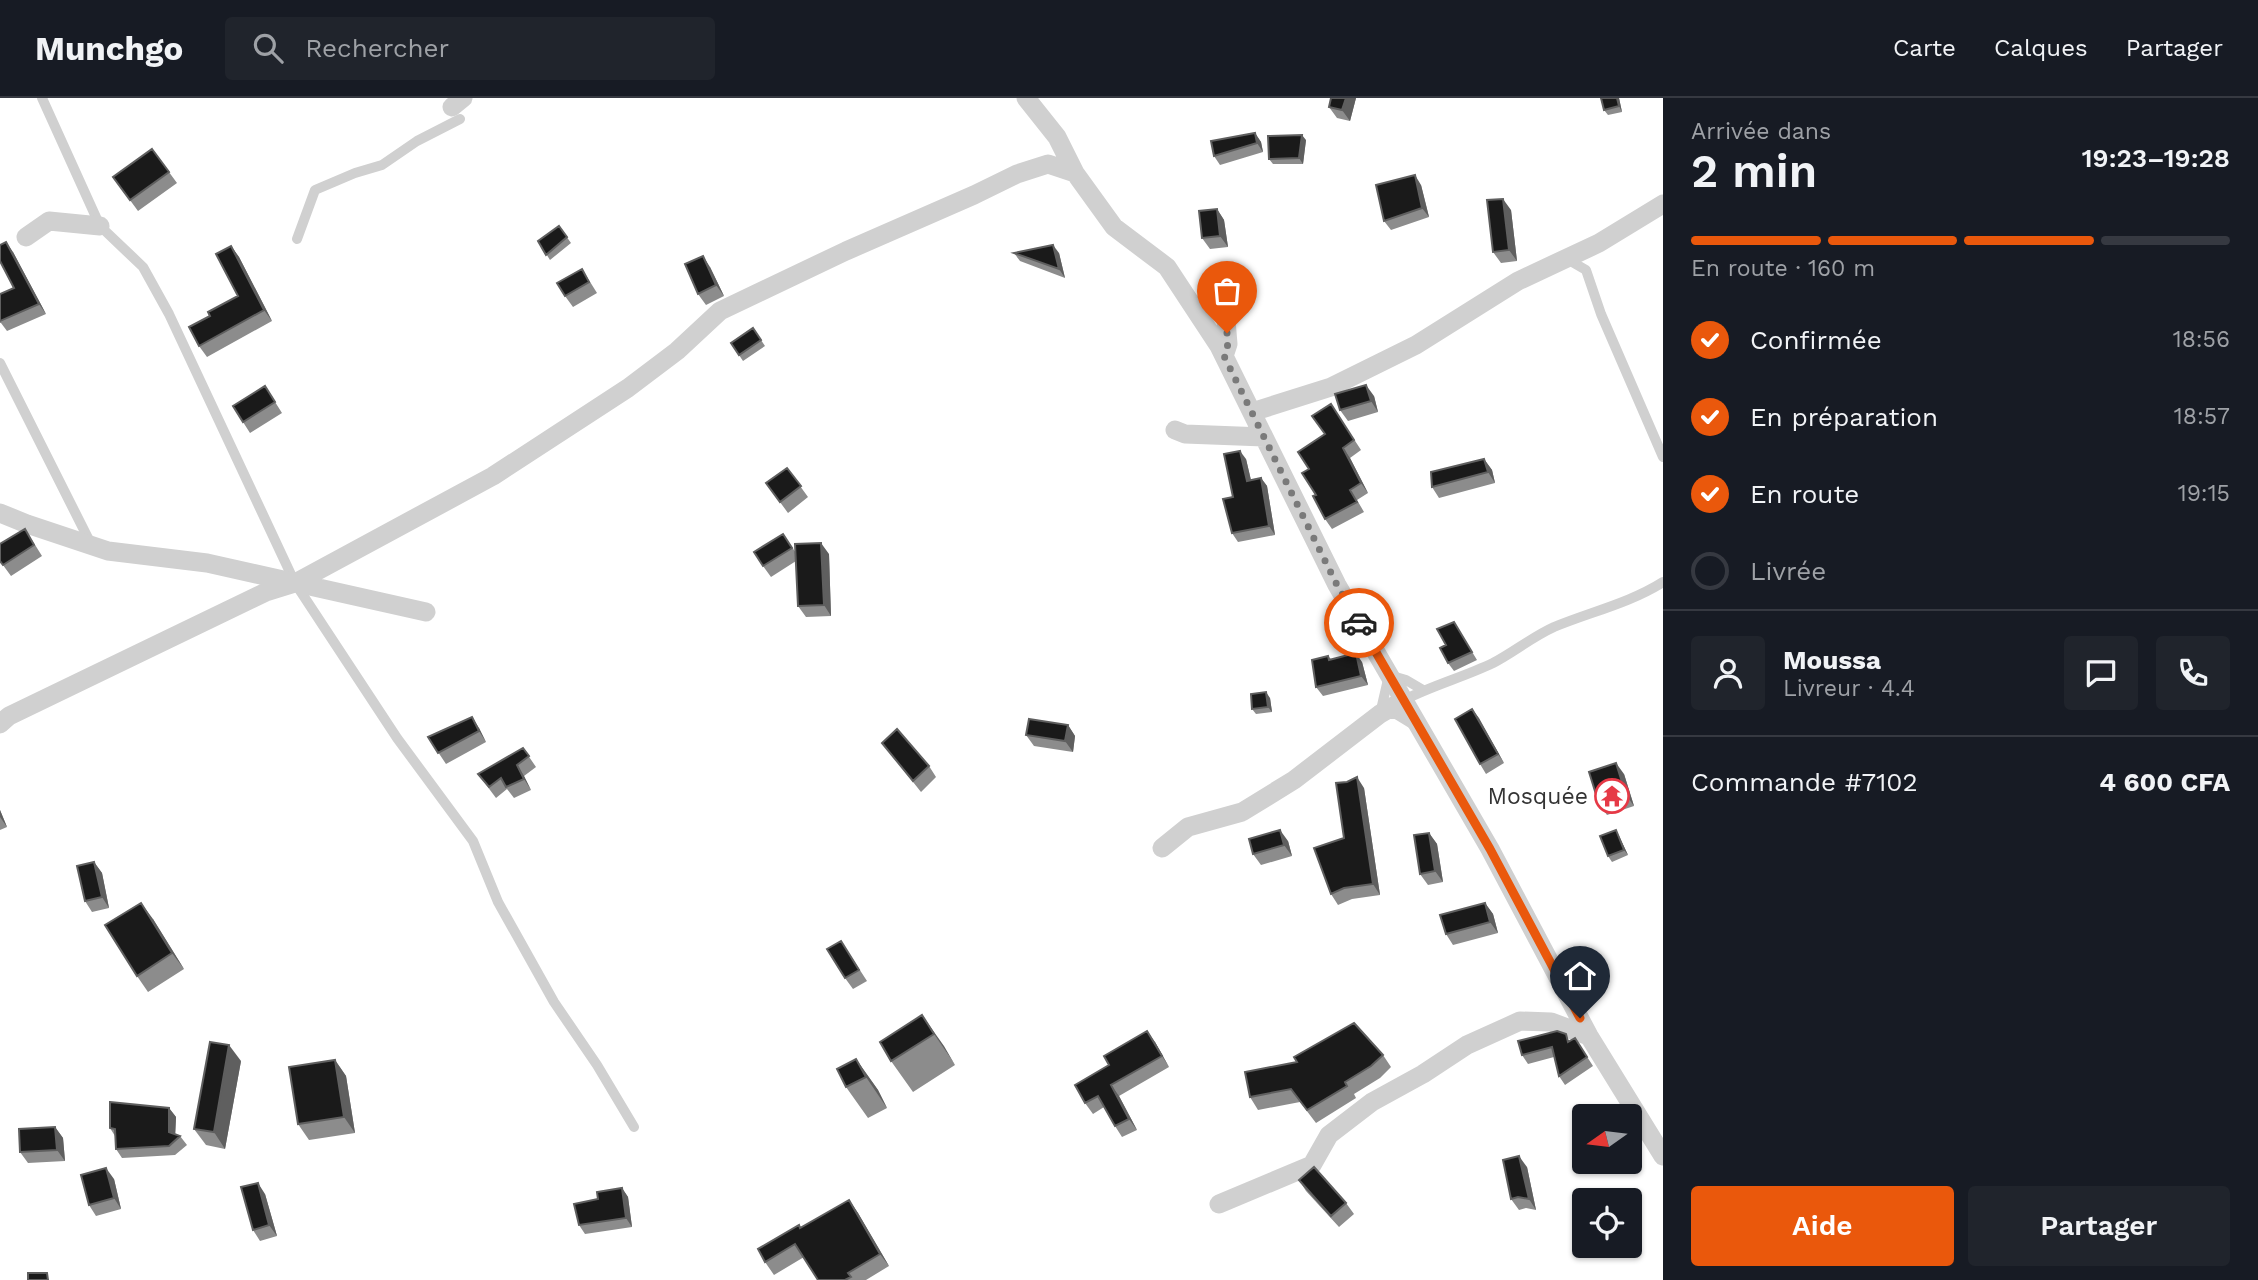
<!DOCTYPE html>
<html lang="fr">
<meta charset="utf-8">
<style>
:root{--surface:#171b24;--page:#20242c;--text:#f1f3f6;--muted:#9ea1a6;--line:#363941;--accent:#ea580c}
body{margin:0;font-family:"Work Sans",sans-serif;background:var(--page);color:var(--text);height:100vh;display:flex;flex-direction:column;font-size:26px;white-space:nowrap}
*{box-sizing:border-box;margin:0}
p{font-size:23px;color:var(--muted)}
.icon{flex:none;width:38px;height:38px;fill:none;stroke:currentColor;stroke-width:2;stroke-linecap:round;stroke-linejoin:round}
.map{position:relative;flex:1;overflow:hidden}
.details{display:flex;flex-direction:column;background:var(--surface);width:595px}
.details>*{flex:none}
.needle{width:46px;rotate:256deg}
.controls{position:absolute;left:1572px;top:1006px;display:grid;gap:14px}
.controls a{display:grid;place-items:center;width:70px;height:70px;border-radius:7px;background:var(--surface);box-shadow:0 2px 5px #0004;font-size:35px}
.pin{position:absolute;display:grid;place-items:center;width:60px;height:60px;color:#fff;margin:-72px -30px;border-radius:50% 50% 50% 0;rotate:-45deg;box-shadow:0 0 7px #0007}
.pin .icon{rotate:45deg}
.courier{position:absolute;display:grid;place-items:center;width:70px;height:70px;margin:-35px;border:5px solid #ea580c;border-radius:50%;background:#fff;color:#222;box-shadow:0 2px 9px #0007}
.summary em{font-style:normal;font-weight:600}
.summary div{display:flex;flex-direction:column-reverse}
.summary{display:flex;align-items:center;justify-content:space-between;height:119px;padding:0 28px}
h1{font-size:46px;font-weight:600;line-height:52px}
.bar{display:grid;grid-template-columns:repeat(4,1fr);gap:10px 7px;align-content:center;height:84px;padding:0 28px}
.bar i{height:9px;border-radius:5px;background:var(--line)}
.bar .selected{background:var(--accent)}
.bar p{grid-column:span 4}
.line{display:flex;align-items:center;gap:18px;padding:0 28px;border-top:2px solid var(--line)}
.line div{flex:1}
.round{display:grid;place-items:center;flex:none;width:74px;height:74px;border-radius:7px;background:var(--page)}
ol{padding:0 28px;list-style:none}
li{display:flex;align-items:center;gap:21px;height:77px}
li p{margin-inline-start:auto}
li .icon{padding:7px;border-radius:50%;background:var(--accent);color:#fff;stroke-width:4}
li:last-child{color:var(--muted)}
li i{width:38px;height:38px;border:4px solid var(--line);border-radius:50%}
.action{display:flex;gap:14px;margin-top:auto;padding:14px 28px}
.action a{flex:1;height:80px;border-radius:7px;background:var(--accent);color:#fff;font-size:28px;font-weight:600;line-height:80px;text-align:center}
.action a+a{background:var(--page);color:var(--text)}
header{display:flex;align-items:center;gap:42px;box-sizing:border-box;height:98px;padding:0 35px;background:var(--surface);border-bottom:2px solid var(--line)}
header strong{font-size:33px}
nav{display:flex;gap:38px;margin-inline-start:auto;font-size:24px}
.search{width:490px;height:63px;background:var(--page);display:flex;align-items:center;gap:18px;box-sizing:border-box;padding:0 24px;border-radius:7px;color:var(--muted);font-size:26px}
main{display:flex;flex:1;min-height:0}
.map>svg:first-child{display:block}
</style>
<header>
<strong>Munchgo</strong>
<div class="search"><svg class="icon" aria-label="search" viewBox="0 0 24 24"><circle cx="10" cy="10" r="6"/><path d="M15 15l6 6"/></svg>Rechercher</div>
<nav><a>Carte</a><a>Calques</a><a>Partager</a></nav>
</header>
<main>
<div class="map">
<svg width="1663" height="1182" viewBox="0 0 1663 1182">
<rect width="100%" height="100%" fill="#fff"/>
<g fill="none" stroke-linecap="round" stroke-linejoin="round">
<path stroke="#d0d0d0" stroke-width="10" d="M 42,0 L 100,128 L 143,169 L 169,216 L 295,485 L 397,640 L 473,743 L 498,804 L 554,904 L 597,967 L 634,1029
M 297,141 L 315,92 L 355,75 L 382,67 L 417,43 L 460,21
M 1567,161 L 1586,172 L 1601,216 L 1663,359
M 0,265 L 91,446
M 1404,602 C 1433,587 1464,579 1493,565 C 1514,554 1532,539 1554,529 C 1590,514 1630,505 1663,484
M 1414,627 L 1396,616 L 1380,616 L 1389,577 L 1406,582 L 1423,592"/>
<path stroke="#d0d0d0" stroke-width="19" d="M 1026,0 L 1057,39 L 1075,75 L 1114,129 L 1167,169 L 1219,248 L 1337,487 L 1490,751 L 1589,938 L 1663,1058
M 452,9 L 463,0
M 26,139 L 49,123 L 100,128
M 1224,198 L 1228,246 L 1224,258
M 1252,314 L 1331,289 L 1416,247 L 1518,183 L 1599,145 L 1663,106
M 1175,332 L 1185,336 L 1264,339
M 0,415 L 27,426 L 108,453 L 207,465 L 426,514
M 0,626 L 9,618 L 266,494 L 295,485 L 493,378 L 628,290 L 677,253 L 720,213 L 846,153 L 974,97 L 1017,76 L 1048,66 L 1075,75
M 1162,750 L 1188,729 L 1242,714 L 1294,682 L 1380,616 L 1404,602
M 1219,1106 L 1312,1067 L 1329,1037 L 1372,1004 L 1423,976 L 1467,947 L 1520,923 L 1551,924 L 1589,938"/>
</g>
<path fill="#8c8c8c" d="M 1356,0 L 1350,23 L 1337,20 L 1329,9 Z
M 1619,0 L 1622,14 L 1608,17 L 1604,12 Z
M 1255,35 L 1261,44 L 1263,54 L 1220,67 L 1214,58 Z
M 1306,42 L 1303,66 L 1273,66 L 1269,61 Z
M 152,51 L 177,85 L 138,113 L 113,79 Z
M 1421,87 L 1429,119 L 1391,132 L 1384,123 Z
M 1217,111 L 1224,122 L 1228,149 L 1210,151 L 1202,140 Z
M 1511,112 L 1517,163 L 1501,165 L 1493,154 Z
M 559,128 L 571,145 L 550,162 L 538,143 Z
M 231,148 L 239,159 L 272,223 L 207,259 L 199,248 L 238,198 Z
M 13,154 L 46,216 L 7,233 L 1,225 L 0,225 L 0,196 L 14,190 Z
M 1014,155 L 1059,155 L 1065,180 L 1020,163 Z
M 710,169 L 724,198 L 706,207 L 698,196 Z
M 582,171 L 597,195 L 573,209 L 565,198 Z
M 753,230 L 765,248 L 743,263 L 731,245 Z
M 265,288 L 282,315 L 250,335 L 243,324 Z
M 1374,298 L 1378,314 L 1348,323 L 1340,312 Z
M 1331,306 L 1361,352 L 1350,360 L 1368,395 L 1357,402 L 1364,414 L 1332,431 L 1325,421 L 1316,397 L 1309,371 L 1325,336 Z
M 1246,361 L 1251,382 L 1261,380 L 1267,388 L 1275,437 L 1238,444 L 1232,435 L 1233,399 Z
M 1484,361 L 1492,372 L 1495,385 L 1439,400 L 1432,389 Z
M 787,370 L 808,399 L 788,415 L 766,385 Z
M 783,436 L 796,455 L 829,456 L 831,518 L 806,519 L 798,508 L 796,463 L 771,479 L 763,468 Z
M 32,442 L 42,458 L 11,478 L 0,463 Z
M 1454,524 L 1477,562 L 1454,573 L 1448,565 L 1446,547 Z
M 1328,558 L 1331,561 L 1362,564 L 1368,587 L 1323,598 L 1316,589 Z
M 1270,600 L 1272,614 L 1256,616 L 1252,611 Z
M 1472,611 L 1504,665 L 1486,676 L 1480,666 Z
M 1068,627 L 1075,638 L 1073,654 L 1034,648 L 1026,637 Z
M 479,630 L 486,644 L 446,666 L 428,639 Z
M 882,645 L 929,668 L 936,679 L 921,694 Z
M 523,650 L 536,669 L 524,678 L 531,692 L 514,700 L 507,691 L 496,700 L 478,676 Z
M 1624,676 L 1634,708 L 1607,717 L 1599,706 Z
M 1364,690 L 1380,797 L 1352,801 L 1338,807 L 1331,796 L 1344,740 Z
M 0,712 L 7,729 L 0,732 Z
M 1429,735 L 1437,746 L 1443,784 L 1428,787 L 1420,776 Z
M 1619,738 L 1628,757 L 1612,764 L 1608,758 Z
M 1288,743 L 1292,758 L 1261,767 L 1253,756 Z
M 94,764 L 102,775 L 109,810 L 92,814 L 85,803 Z
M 1485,805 L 1493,816 L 1498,835 L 1453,847 L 1446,836 Z
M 153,821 L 184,871 L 148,894 L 137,878 Z
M 841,843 L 867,883 L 853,891 L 845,880 Z
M 922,917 L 955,967 L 913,994 L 891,963 Z
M 1575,940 L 1593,968 L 1565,987 L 1559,978 L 1554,959 L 1528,966 L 1522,957 L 1571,942 Z
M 1155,944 L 1169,969 L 1119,998 L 1137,1032 L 1122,1039 L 1115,1028 L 1104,1009 L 1093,1016 L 1085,1005 Z
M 1383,957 L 1391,969 L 1380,980 L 1354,996 L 1356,1000 L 1316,1025 L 1300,1004 L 1258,1012 L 1250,999 Z
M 856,961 L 878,992 L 887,1010 L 868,1020 L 846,989 Z
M 335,962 L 346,978 L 355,1035 L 309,1042 L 298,1026 Z
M 241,963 L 225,1051 L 206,1047 L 194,1031 Z
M 169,1010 L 176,1019 L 175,1036 L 180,1038 L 187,1047 L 175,1057 L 122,1060 L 116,1051 L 115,1038 L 110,1030 Z
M 55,1029 L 63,1040 L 65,1063 L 28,1065 L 20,1054 Z
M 1527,1069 L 1536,1112 L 1526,1110 L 1519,1112 L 1511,1101 Z
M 114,1081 L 121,1111 L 96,1118 L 89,1107 Z
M 1299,1082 L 1346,1105 L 1354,1116 L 1339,1129 L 1306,1093 Z
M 622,1090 L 628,1099 L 632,1129 L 585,1136 L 579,1127 L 598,1101 Z
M 265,1096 L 277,1138 L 260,1143 L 253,1132 Z
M 849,1102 L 858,1115 L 889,1168 L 866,1182 L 818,1182 L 804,1159 L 774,1177 L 765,1164 L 801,1130 Z"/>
<path fill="#5f5f5f" d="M 1346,0 L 1356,0 L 1350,23 L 1342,12 Z
M 1617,0 L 1619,0 L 1622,14 L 1619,8 Z
M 1255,35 L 1261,44 L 1263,54 L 1257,45 Z
M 1302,37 L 1306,42 L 1303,66 L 1299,60 Z
M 1415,77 L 1421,87 L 1429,119 L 1422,110 Z
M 1503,101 L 1511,112 L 1517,163 L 1509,152 Z
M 1217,111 L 1224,122 L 1228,149 L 1220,138 Z
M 6,144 L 13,154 L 46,216 L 39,206 Z
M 1053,147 L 1059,155 L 1065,180 L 1059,171 Z
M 231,148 L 239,159 L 272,223 L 264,212 Z
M 703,158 L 710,169 L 724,198 L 716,187 Z
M 1366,287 L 1374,298 L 1378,314 L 1371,303 Z
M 1343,350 L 1350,360 L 1368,395 L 1361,385 Z
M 1240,353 L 1246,361 L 1253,391 L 1247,383 Z
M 1484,361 L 1492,372 L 1495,385 L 1488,374 Z
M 1261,380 L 1267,388 L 1275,437 L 1269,428 Z
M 821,445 L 829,456 L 831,518 L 824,507 Z
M 1356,555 L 1362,564 L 1368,587 L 1361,578 Z
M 1266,594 L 1270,600 L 1272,614 L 1268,609 Z
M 1472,611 L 1479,620 L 1504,665 L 1498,656 Z
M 472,619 L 479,630 L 486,644 L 479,633 Z
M 1068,627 L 1075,638 L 1073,654 L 1065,643 Z
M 1616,665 L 1624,676 L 1634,708 L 1626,697 Z
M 517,667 L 524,678 L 531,692 L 524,681 Z
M 1357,679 L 1364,690 L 1380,797 L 1373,786 Z
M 0,712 L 7,729 L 0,719 Z
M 1280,732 L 1288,743 L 1292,758 L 1284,747 Z
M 1616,732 L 1619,738 L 1628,757 L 1624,752 Z
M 1429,735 L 1437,746 L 1443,784 L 1435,773 Z
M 94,764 L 102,775 L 109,810 L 102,799 Z
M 141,805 L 153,821 L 184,871 L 172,855 Z
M 1485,805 L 1493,816 L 1498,835 L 1490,824 Z
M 922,917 L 944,948 L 955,967 L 934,936 Z
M 1147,933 L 1155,944 L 1169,969 L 1162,958 Z
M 229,947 L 241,963 L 225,1051 L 214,1034 Z
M 856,961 L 878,992 L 887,1010 L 866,979 Z
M 335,962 L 346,978 L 355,1035 L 344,1019 Z
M 1111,987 L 1119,998 L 1137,1032 L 1129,1021 Z
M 169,1010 L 176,1019 L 175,1043 L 169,1034 Z
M 55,1029 L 63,1040 L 65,1063 L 57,1052 Z
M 1519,1058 L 1527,1069 L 1536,1112 L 1529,1101 Z
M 106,1070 L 114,1081 L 121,1111 L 114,1100 Z
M 258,1085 L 265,1096 L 277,1138 L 269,1127 Z
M 622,1090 L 628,1099 L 632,1129 L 626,1120 Z
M 849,1102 L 858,1115 L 889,1168 L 880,1156 Z"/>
<path fill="#1a1a1a" stroke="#5f5f5f" stroke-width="2" d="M 1331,0 L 1346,0 L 1342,12 L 1329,9 Z
M 1601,0 L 1617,0 L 1619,8 L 1604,12 Z
M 1255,35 L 1257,45 L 1214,58 L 1211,43 Z
M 1302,37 L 1299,60 L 1269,61 L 1268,38 Z
M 152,51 L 169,74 L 130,102 L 113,79 Z
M 1415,77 L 1422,110 L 1384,123 L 1376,87 Z
M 1503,101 L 1509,152 L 1493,154 L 1487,102 Z
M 1217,111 L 1220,138 L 1202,140 L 1199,113 Z
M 559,128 L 567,139 L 546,157 L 538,143 Z
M 6,144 L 39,206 L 0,223 L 0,196 L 14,190 L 0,163 L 0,147 Z
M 1053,147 L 1059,171 L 1014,155 Z
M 231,148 L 264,212 L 199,248 L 189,229 L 210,218 L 208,214 L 238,198 L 216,156 Z
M 703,158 L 716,187 L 698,196 L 685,166 Z
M 582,171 L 589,184 L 565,198 L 557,185 Z
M 753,230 L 761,242 L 739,257 L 731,245 Z
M 1366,287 L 1371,303 L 1340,312 L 1335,296 Z
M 265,288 L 275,304 L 243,324 L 233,308 Z
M 1331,306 L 1354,342 L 1343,350 L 1361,385 L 1350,392 L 1357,404 L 1325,421 L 1313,398 L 1316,397 L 1302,375 L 1309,371 L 1298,354 L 1325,336 L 1312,318 Z
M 1240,353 L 1247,383 L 1261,380 L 1269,428 L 1232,435 L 1223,401 L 1233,399 L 1224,356 Z
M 1484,361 L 1488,374 L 1432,389 L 1431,374 Z
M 787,370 L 801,388 L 780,404 L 766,385 Z
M 25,431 L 34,447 L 3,467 L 0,463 L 0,446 Z
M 783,436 L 792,450 L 763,468 L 754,454 Z
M 821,445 L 824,507 L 798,508 L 795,446 Z
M 1454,524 L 1472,554 L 1448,565 L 1440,550 L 1446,547 L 1437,531 Z
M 1356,555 L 1361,578 L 1316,589 L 1312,562 L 1328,558 L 1329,562 Z
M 1266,594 L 1268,609 L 1252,611 L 1251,596 Z
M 1472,611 L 1498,656 L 1480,666 L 1455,621 Z
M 472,619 L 479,633 L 438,655 L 428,639 Z
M 1029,621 L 1068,627 L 1065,643 L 1026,637 Z
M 897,631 L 929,668 L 913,683 L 882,645 Z
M 523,650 L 529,658 L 517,667 L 524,681 L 506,689 L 501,680 L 489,689 L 478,676 Z
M 1616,665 L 1626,697 L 1599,706 L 1589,674 Z
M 1357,679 L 1373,786 L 1344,790 L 1331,796 L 1314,750 L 1344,740 L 1336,685 L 1347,684 Z
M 1280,732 L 1284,747 L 1253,756 L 1249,741 Z
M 1616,732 L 1624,752 L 1608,758 L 1600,738 Z
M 1429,735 L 1435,773 L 1420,776 L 1414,737 Z
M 94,764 L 102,799 L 85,803 L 77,768 Z
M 141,805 L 172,855 L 137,878 L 105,827 Z
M 1485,805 L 1490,824 L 1446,836 L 1440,817 Z
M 841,843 L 859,872 L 845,880 L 827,851 Z
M 922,917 L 934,936 L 891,963 L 880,944 Z
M 1354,925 L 1383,957 L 1371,968 L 1345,984 L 1347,988 L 1307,1012 L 1291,991 L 1250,999 L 1245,974 L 1297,964 L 1294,959 Z
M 1147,933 L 1162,958 L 1111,987 L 1129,1021 L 1115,1028 L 1098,998 L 1085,1005 L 1075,987 L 1109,967 L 1104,958 Z
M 1557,933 L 1566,936 L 1568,944 L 1575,940 L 1587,959 L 1559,978 L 1552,949 L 1522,957 L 1518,943 Z
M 210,944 L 229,947 L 214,1034 L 194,1031 Z
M 856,961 L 866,979 L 846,989 L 837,971 Z
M 335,962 L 344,1019 L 298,1026 L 289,969 Z
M 110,1004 L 169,1010 L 169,1034 L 180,1038 L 169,1048 L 116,1051 L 115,1031 L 110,1030 Z
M 55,1029 L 57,1052 L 20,1054 L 19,1031 Z
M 1519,1058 L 1529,1101 L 1518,1099 L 1511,1101 L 1503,1062 Z
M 1314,1069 L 1346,1105 L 1331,1118 L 1299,1082 Z
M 106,1070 L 114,1100 L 89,1107 L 81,1077 Z
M 258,1085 L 269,1127 L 253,1132 L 241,1089 Z
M 622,1090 L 626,1120 L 579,1127 L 574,1106 L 598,1101 L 597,1094 Z
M 849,1102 L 880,1156 L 848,1175 L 851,1179 L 845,1182 L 818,1182 L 795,1146 L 765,1164 L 758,1151 L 799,1127 L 800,1130 Z
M 28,1175 L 47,1175 L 48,1182 L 28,1182 Z"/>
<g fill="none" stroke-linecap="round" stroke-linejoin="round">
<path stroke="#7a7a7a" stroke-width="7" stroke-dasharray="0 12.6" d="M 1227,235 L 1228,246 L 1224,258 L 1337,487 L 1359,525"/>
<path stroke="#ea580c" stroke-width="9" d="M 1359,525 L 1490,751 L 1580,920"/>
</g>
<defs>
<g id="temple-ring" transform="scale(1.75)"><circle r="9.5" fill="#fff" stroke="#e63946" stroke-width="1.5"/><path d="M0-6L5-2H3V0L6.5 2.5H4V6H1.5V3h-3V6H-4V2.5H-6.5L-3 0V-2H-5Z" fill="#e63946"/></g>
</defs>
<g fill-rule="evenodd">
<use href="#temple-ring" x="1612" y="698"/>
</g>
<g text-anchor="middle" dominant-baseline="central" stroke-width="7" stroke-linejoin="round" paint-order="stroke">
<g font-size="23" fill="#333" stroke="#fff" text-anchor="end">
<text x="1588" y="698">Mosquée</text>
</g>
</g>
</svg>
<div class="controls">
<a><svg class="needle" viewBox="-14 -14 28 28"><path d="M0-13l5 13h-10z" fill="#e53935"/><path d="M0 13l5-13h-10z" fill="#9ea1a6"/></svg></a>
<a><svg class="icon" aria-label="locate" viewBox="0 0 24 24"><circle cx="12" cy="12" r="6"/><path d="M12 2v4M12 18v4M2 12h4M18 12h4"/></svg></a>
</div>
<div class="pin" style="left:1227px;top:235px;background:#ea580c"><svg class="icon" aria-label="bag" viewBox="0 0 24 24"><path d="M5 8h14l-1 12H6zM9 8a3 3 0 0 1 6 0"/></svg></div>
<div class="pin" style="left:1580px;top:920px;background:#1f2937"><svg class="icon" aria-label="home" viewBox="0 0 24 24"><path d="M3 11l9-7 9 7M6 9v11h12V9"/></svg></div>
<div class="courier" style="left:1359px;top:525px"><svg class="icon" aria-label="car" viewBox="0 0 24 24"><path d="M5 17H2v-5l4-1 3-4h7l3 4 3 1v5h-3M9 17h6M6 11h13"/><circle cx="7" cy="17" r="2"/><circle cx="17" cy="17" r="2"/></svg></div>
</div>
<section class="details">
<div class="summary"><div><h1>2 min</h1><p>Arrivée dans</p></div><em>19:23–19:28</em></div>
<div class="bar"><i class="selected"></i><i class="selected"></i><i class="selected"></i><i></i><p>En route · 160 m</p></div>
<ol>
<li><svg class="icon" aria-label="check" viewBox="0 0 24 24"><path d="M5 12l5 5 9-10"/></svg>Confirmée<p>18:56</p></li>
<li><svg class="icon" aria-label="check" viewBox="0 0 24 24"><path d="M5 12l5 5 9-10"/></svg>En préparation<p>18:57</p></li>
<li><svg class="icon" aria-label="check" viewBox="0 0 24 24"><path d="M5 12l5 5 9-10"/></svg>En route<p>19:15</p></li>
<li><i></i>Livrée</li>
</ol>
<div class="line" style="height:126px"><a class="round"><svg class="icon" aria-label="person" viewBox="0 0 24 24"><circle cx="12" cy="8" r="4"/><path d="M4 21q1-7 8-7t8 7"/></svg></a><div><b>Moussa</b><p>Livreur · 4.4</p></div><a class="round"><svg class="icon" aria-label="chat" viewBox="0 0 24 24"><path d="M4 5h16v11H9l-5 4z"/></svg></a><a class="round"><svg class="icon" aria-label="phone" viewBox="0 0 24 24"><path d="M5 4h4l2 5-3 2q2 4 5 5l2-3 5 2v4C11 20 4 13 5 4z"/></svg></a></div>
<div class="line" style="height:91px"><div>Commande #7102</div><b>4 600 CFA</b></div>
<div class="action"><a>Aide</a><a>Partager</a></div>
</section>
</main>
